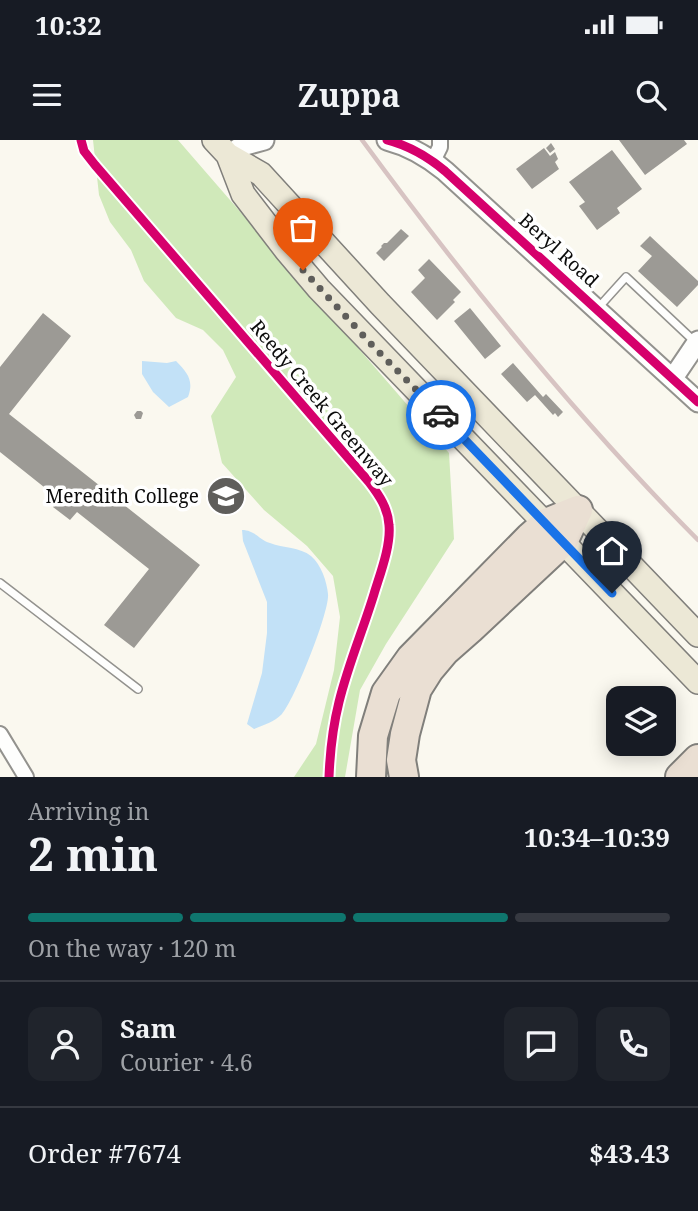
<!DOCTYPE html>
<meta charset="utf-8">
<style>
:root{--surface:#171b24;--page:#20242c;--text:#f1f3f6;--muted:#9ea1a6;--line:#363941;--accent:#0f766e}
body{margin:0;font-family:"Noto Serif",serif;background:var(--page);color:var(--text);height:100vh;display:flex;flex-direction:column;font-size:26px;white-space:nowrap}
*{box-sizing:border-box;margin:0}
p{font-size:23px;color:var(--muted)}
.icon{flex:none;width:38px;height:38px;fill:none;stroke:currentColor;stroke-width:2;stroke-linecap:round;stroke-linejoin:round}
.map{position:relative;height:637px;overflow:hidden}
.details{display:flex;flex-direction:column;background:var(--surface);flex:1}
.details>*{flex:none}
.tools{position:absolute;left:606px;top:546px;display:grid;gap:14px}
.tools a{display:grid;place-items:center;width:70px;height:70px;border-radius:14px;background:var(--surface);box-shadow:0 4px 18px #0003;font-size:35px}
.pin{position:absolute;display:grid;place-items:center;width:60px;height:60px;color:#fff;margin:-72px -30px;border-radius:50% 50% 50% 0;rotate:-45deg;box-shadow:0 0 7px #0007}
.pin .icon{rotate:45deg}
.courier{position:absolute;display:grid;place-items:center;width:70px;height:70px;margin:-35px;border:5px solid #1a73e8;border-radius:50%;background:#fff;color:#222;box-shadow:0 2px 9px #0007}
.head em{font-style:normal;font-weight:700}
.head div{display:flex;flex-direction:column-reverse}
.head{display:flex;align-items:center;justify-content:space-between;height:119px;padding:0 28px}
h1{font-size:46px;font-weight:700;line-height:52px}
.bar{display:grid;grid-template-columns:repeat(4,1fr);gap:10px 7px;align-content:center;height:84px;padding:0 28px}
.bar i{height:9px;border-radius:5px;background:var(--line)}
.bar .on{background:var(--accent)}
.bar p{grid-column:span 4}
.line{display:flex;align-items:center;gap:18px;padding:0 28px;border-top:2px solid var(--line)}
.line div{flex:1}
.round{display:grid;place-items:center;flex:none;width:74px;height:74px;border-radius:14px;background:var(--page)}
.status{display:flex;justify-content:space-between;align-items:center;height:49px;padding:0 35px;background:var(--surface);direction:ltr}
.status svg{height:19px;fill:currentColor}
header{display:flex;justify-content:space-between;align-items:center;height:91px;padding:0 28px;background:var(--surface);font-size:32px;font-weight:700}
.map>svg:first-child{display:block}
</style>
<div class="status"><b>10:32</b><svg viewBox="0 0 49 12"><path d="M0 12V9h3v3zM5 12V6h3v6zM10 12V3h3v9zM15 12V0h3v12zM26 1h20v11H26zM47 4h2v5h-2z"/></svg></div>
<header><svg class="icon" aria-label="menu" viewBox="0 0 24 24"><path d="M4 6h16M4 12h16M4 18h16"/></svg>Zuppa<svg class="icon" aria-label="search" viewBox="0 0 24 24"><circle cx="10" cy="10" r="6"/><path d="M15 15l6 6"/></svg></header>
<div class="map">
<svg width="698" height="637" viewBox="0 0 698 637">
<rect width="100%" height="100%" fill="#faf8ef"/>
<path fill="#d0e9ba" d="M 93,0 L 178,0 L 449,313 L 454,399 L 386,504 L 360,550 L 345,637 L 294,637 L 316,604 L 334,530 L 340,477 L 333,436 L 307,406 L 264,370 L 222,323 L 211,276 L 236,237 L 223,210 L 203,190 L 176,178 L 144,141 L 131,110 L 110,82 L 99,55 Z"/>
<path fill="#c2e1f7" d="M 142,221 L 167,223 L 176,221 C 188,233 194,241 188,257 L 169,267 L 153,252 L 142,234 Z
M 242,390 C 255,390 259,400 270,403 C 283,408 300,407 311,416 C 321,424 327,442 328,454 C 330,471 294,561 282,574 C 274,582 264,585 254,589 L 247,584 L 262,533 L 267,493 L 267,462 L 243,401 Z"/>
<path fill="#9c9a95" d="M 619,0 L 684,0 L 687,4 L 645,35 Z
M 551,3 L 555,9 L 550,13 L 546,8 Z
M 544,8 L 550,16 L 555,12 L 558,19 L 555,22 L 559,29 L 532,49 L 516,29 Z
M 612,10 L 642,49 L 617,68 L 620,73 L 597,90 L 579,66 L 585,62 L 569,42 Z
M 401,89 L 409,96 L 384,121 L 376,113 L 382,107 L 381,106 L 384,103 L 387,103 Z
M 650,96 L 698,141 L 698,145 L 677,167 L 638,131 L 652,116 L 640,106 Z
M 429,119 L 461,152 L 453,160 L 455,162 L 437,180 L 411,152 L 425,138 L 418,130 Z
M 470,168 L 501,206 L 485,219 L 454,181 Z
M 43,173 L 71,196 L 9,274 L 200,425 L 134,508 L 104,485 L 149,429 L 77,372 L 70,380 L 53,367 L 59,359 L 0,312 L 0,227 Z
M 513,223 L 543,257 L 546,254 L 563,272 L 558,277 L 555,273 L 553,275 L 535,255 L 527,262 L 501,234 Z
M 137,271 L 141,271 L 143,273 L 141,279 L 136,279 L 134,275 Z"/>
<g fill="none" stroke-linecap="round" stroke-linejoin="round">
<g stroke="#93928e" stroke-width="10">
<path id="service" d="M 598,168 L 626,137 L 694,201
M 0,443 L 138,549"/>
</g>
<g stroke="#93928e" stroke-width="18">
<path id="minor" d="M 433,21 L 440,7 L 440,0
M 0,594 L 26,637"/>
</g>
<g stroke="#93928e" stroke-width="23">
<path id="tertiary" d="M 387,0 C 410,6 427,16 445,31 L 698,262
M 228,15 L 242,6 L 264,0
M 673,238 L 698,201"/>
</g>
<g stroke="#807f7b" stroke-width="26">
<path id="primary" d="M 214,0 L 228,15 L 261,34 L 380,164 L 698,495
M 228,15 L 243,54 L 286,110 L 319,149 L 698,542"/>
</g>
<g stroke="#807f7b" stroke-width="32">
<path id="motorway" d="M 371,637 L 373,596 L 386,553 L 411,518 L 530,397 L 546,383 L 578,370
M 404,637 L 401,620 L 405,594 L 417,549 L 429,530 L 445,511 L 470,489 L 563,402 L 578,370
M 680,637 L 698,619"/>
</g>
<use href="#service" stroke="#fefefd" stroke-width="7"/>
<use href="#minor" stroke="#fefefd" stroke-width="14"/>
<use href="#tertiary" stroke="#fefefd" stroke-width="19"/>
<use href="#primary" stroke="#ece8d6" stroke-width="23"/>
<use href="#motorway" stroke="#eadfd3" stroke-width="28"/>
<path stroke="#d7c3c2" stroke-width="4.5" d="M 362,0 C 464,139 576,277 698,400"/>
<g stroke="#fff" stroke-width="13">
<path id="cycleway" d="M 81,0 L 84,11 L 95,25 L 369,342 C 379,355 388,368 389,385 C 391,406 380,434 374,454 C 363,490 348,525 339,562 C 333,586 330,612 329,637
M 387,0 C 410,6 427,16 445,31 L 698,262"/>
</g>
<use href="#cycleway" stroke="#d6006c" stroke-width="9"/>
</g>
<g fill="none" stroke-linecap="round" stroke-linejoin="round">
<path stroke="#5f5e5b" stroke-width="7" stroke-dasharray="0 12.6" d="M 303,130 L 373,206 L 441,275"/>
<path stroke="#1a73e8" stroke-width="9" d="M 441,275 L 612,453"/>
</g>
<defs>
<g id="university-disc" transform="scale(2.0125)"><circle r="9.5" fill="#5f5e5b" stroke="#fff"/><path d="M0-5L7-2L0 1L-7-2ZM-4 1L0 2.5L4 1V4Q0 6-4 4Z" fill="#fff"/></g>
</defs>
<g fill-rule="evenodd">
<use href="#university-disc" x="226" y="356"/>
</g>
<g text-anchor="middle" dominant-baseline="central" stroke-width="7" stroke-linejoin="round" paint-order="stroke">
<g font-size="19" fill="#0b0b0b" stroke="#fff">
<text transform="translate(559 110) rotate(42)">Beryl Road</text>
<text transform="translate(322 263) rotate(50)">Reedy Creek Greenway</text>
</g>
<g font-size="19" fill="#0b0b0b" stroke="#fff" text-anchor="end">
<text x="199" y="356">Meredith College</text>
</g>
</g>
</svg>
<div class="tools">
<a><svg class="icon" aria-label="layers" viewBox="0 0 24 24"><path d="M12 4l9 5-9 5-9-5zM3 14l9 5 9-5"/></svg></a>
</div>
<div class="pin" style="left:303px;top:130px;background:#ea580c"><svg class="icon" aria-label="bag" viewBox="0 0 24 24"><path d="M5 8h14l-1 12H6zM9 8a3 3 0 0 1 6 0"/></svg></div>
<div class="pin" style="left:612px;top:453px;background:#1f2937"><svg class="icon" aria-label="home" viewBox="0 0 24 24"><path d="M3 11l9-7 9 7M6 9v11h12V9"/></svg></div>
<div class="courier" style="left:441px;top:275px"><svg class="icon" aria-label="car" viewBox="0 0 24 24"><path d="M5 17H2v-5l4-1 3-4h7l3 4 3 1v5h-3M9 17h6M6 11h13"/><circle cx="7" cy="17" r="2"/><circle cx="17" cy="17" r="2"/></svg></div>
</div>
<section class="details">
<div class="head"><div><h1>2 min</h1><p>Arriving in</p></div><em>10:34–10:39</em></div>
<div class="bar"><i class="on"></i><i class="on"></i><i class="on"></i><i></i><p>On the way · 120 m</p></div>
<div class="line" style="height:126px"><a class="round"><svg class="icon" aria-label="person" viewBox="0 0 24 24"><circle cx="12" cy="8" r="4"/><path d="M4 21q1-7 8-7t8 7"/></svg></a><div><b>Sam</b><p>Courier · 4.6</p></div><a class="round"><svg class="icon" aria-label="chat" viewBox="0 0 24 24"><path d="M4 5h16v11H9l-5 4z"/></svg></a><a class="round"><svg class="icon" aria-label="phone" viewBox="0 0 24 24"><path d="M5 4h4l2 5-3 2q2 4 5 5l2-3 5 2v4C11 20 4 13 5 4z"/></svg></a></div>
<div class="line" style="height:91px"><div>Order #7674</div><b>$43.43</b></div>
</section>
